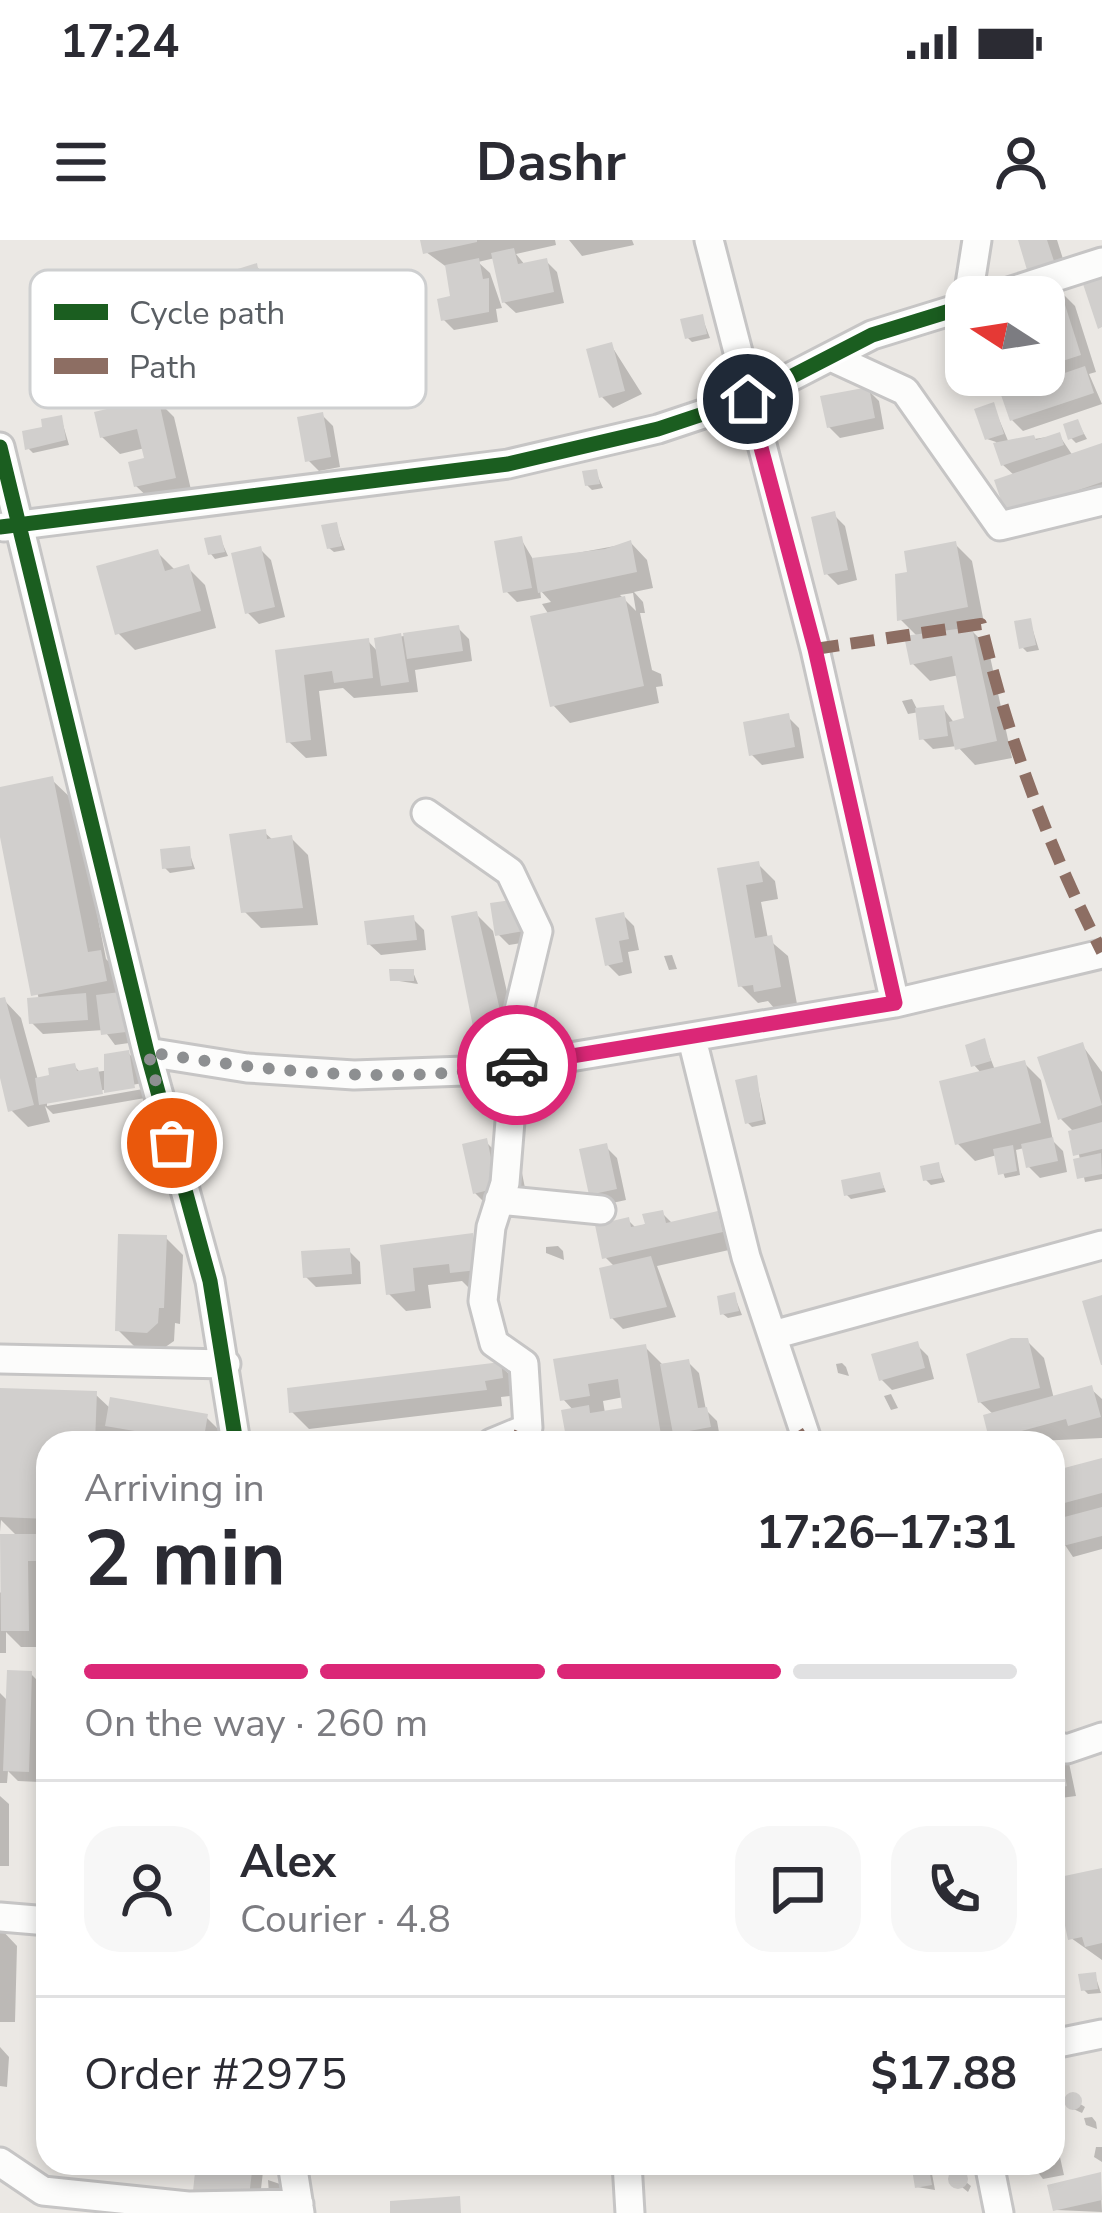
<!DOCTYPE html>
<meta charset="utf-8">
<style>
:root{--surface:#fff;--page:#f7f7f7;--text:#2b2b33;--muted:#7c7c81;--line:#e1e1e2;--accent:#db2777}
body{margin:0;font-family:"Nunito Sans",sans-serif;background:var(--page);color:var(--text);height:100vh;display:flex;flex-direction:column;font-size:45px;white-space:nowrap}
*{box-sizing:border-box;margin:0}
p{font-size:39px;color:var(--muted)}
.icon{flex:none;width:66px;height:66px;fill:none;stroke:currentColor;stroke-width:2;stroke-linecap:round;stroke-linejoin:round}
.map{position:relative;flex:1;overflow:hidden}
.side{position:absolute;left:36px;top:1191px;width:1029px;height:744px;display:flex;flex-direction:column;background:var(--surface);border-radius:36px;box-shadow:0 6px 18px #0003}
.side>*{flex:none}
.needle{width:78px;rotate:282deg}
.controls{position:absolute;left:945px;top:36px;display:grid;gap:24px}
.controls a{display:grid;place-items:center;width:120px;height:120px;border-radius:24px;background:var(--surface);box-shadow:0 6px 18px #0003;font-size:60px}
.pin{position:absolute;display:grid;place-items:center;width:102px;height:102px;color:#fff;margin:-51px;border:6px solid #fff;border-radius:50%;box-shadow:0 3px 12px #0007}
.courier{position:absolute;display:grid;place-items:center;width:120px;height:120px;margin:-60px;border:9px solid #db2777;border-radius:50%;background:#fff;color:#222;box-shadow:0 3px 15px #0007}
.head em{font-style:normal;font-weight:700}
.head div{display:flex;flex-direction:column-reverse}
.head{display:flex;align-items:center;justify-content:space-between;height:204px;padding:0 48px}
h1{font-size:78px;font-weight:700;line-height:90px}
.bar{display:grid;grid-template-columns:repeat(4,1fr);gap:18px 12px;align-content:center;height:144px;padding:0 48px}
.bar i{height:15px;border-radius:9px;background:var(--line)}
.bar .current{background:var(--accent)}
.bar p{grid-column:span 4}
.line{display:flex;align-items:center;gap:30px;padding:0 48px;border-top:3px solid var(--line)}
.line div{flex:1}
.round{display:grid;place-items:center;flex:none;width:126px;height:126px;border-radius:36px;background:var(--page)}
.status{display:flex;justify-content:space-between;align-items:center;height:84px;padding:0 60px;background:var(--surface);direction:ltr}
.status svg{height:33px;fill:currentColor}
header{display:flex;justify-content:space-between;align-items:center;height:156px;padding:0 48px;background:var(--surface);font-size:54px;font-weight:700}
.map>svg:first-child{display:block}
</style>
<div class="status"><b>17:24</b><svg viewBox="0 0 49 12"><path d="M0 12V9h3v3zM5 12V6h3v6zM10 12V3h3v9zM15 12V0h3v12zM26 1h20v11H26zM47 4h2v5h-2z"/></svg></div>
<header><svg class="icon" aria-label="menu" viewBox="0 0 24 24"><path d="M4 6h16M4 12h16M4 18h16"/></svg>Dashr<svg class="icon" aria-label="person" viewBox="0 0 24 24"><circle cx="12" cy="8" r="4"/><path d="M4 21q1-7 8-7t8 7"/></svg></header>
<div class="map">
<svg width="1102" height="1973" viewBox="0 0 1102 1973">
<rect width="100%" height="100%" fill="#ebe8e4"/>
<path fill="#0003" fill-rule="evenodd" d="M 423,0 L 555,0 L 556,5 L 516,14 L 525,25 L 546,21 L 557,32 L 564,63 L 516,73 L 504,62 L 495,18 L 478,22 L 490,33 L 502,68 L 496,69 L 498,82 L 454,90 L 443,79 L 454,58 L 448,28 L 426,12 Z
M 569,0 L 632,0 L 634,5 L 582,16 Z
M 1021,0 L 1057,0 L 1069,38 L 1047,45 L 1030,28 Z
M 256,26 L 267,37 L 277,91 L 249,96 L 237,79 L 192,88 L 198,117 L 236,110 L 253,127 L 257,148 L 187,163 L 167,143 L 171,162 L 161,164 L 174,177 L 192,254 L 154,263 L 136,246 L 147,220 L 145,208 L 120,214 L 102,197 L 132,166 L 118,152 L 122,110 L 107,95 L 137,55 L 155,74 L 221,38 L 231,47 ZM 138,71 L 144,71 L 161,159 L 155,160 Z
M 1058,49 L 1075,66 L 1096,132 L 1089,134 L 1102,164 L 1023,191 L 1012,180 L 1031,148 L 1018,135 L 1044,135 L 1044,57 Z
M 702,77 L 710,98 L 692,102 L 687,97 Z
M 611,105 L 642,154 L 613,168 L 602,157 Z
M 868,150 L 879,161 L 884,189 L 840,198 L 829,187 Z
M 993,165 L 1009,203 L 1059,195 L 1073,216 L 1102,207 L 1102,264 L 1026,290 L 1015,236 L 1003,225 L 996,202 L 987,199 Z
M 322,175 L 333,186 L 340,227 L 319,231 L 308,220 Z
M 61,178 L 69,205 L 33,213 L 28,208 Z
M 1078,183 L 1087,199 L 1076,203 L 1071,198 Z
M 596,232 L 603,248 L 592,250 L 587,245 Z
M 834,275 L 845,286 L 857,340 L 838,345 L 827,334 Z
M 336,285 L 345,310 L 334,312 L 329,308 Z
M 220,298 L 228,316 L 215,319 L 211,314 Z
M 521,299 L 534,321 L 631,303 L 647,320 L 653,348 L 634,352 L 643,362 L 645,373 L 640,373 L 652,430 L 661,434 L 663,446 L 656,447 L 659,463 L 570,483 L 553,465 L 549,375 L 542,364 L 551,362 L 540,350 L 541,358 L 517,362 L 506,351 ZM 633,353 L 636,371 L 620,355 Z
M 955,304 L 972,321 L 984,383 L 968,387 L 988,407 L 1012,518 L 975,525 L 957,506 L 933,509 L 922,498 L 919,472 L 908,474 L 902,461 L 912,459 L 918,471 L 943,468 L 955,484 L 968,481 L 959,435 L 930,441 L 913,424 L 918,397 L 900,379 L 911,334 Z
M 260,309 L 271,320 L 285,377 L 259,384 L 248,373 Z
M 157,312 L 176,331 L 188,328 L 205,345 L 216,388 L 135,410 L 118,393 Z
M 1030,381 L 1039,410 L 1027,412 L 1022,407 Z
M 458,388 L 469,399 L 472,421 L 415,430 L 418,452 L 354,458 L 343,448 L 319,451 L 327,516 L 306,518 L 288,501 L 278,413 L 368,401 L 379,413 L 377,400 Z
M 788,477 L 799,488 L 804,518 L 762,525 L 751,514 Z
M 52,540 L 75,562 L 106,719 L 123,736 L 136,802 L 115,805 L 104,790 L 43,794 L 32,783 L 39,760 L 0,582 L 0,550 Z
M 264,592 L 274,601 L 291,598 L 308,615 L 318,685 L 261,688 L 244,671 Z
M 188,609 L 195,629 L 170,633 L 165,628 Z
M 758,624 L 775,641 L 778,659 L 761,662 L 768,699 L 788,716 L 797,764 L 774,768 L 768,761 L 758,763 L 741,746 L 721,631 Z
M 518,662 L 534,701 L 509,705 L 498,694 Z
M 476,674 L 493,691 L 521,813 L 496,818 L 479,801 Z
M 623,675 L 634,686 L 639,710 L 628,712 L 632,733 L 619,736 L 608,725 Z
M 413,679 L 424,690 L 426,710 L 381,715 L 369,704 Z
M 672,715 L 677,729 L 669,730 L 664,716 Z
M 413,732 L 418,744 L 393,740 Z
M 4,760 L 21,778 L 38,840 L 74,826 L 82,834 L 110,830 L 128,813 L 140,824 L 143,843 L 47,860 L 47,866 L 143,849 L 145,858 L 53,874 L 45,866 L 50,882 L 28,887 L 11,870 L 0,824 Z
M 984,802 L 995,830 L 1024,823 L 1041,840 L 1053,901 L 1063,911 L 1067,932 L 1040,938 L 1029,927 L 1024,908 L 1016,910 L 1020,935 L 1005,938 L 997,915 L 975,921 L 958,904 L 982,834 L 974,825 Z
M 1082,805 L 1102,832 L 1102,939 L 1085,942 L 1074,892 L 1061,879 Z
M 756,838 L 766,884 L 752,887 L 748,883 Z
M 486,902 L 497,913 L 486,964 L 475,953 Z
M 606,907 L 617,918 L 626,960 L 603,965 L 592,954 Z
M 938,925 L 945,942 L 931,945 L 926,940 Z
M 517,928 L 522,933 L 525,948 L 516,945 Z
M 879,935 L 886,952 L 851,959 L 846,954 Z
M 662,973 L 673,984 L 718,974 L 735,991 L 738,1008 L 657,1026 L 676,1077 L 623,1089 L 612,1078 L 615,1027 L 605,1017 L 628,980 L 637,989 Z
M 472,997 L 489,1014 L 493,1046 L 470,1049 L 462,1041 L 428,1045 L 431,1068 L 406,1071 L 389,1054 L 383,1007 Z
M 166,998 L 183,1015 L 180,1084 L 175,1083 L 174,1101 L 164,1108 L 135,1107 L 118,1090 Z
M 558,1006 L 563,1011 L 564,1020 L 546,1013 L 546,1007 Z
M 349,1011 L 360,1022 L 361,1044 L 316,1047 L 305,1036 Z
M 734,1055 L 742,1075 L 728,1078 L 723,1074 Z
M 1027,1101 L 1044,1118 L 1054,1159 L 1091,1149 L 1102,1159 L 1102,1198 L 994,1203 L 994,1175 L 980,1162 Z
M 917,1105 L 928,1116 L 934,1139 L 892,1150 L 881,1139 Z
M 645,1107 L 662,1124 L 688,1122 L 699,1133 L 706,1170 L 717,1181 L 720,1198 L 686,1203 L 673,1190 L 675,1203 L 570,1203 L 565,1172 L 574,1171 L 563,1159 ZM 624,1157 L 626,1170 L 605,1173 L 603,1161 Z
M 842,1123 L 846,1127 L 849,1136 L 838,1133 L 836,1124 Z
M 500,1125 L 517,1142 L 519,1155 L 501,1157 L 502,1166 L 309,1189 L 292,1172 Z
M 95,1154 L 111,1169 L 206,1177 L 223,1194 L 222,1203 L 133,1203 L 118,1194 L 117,1203 L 48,1203 L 45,1407 L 21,1407 L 6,1392 L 6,1413 L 0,1413 L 0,1352 L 3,1355 L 18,1297 L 1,1280 L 0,1292 L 0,1207 Z
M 891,1154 L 898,1168 L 891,1170 L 884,1156 Z
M 1102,1221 L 1102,1309 L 1073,1317 L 1053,1287 L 1053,1234 Z
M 1053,1424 L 1063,1449 L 1053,1458 Z
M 31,1434 L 42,1445 L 40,1511 L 48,1511 L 48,1537 L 39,1528 L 39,1542 L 18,1541 L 8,1531 L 7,1543 L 0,1543 L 0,1453 L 9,1462 Z
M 1058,1512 L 1069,1523 L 1076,1556 L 1053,1559 L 1053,1513 Z
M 0,1556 L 9,1564 L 9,1626 L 0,1626 Z
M 1053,1613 L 1060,1640 L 1102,1631 L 1102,1720 L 1071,1698 L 1059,1641 L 1053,1642 Z
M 0,1688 L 17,1706 L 15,1782 L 0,1782 Z
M 1095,1735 L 1101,1753 L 1088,1754 L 1084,1750 Z
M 0,1807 L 9,1817 L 7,1847 L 0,1846 Z
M 1071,1858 L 1085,1867 L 1082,1873 L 1069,1867 Z
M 1092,1877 L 1096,1882 L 1097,1889 L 1086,1885 L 1084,1878 Z
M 1053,1886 L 1064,1935 L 1043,1939 L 1031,1923 L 1053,1923 Z
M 1096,1907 L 1102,1907 L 1102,1922 L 1094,1917 Z
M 218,1923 L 264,1923 L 259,1966 L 207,1961 L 196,1950 Z
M 914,1923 L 930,1923 L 935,1950 L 917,1947 Z
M 956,1934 L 971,1946 L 968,1952 L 952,1939 Z
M 1100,1935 L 1102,1972 L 1056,1970 Z
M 268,1940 L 283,1945 L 284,1958 L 269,1954 Z"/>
<path fill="#d1cfcd" d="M 420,0 L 477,0 L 477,2 L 423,14 Z
M 1018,0 L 1047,0 L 1054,21 L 1027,30 Z
M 514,8 L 518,24 L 547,18 L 554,52 L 502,63 L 491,13 Z
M 479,18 L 483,39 L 489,38 L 489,72 L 441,81 L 437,59 L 450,56 L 445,25 Z
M 257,23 L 267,80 L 235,86 L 225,33 Z
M 1102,31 L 1102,87 L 1098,89 L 1081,38 Z
M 1059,46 L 1081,115 L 1044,127 L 1044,57 L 1027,57 Z
M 703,74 L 707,94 L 685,99 L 680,79 Z
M 612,102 L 625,151 L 599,158 L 586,109 Z
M 1085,126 L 1094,153 L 1010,181 L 1001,155 Z
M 869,147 L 875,178 L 827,188 L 820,156 Z
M 158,157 L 176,238 L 134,247 L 128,222 L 144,218 L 137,189 L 100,198 L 94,172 Z
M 994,162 L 1004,194 L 985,200 L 974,169 Z
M 323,172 L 331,217 L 305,222 L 297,177 Z
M 62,175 L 66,200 L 25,210 L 22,191 L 42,187 L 41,179 Z
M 1078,179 L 1084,194 L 1068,200 L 1063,184 Z
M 1060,192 L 1064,205 L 1001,226 L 993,203 L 1034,195 L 1036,200 Z
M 1102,203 L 1102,242 L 1006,275 L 994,240 Z
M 597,229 L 600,244 L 585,246 L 582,231 Z
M 835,271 L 848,330 L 824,335 L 811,277 Z
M 337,282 L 342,306 L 327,309 L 321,285 Z
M 221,295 L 225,312 L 208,315 L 204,298 Z
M 522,296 L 532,348 L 503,353 L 494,301 Z
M 631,300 L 637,332 L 538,353 L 532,318 L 605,309 Z
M 956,301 L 968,367 L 897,381 L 895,334 L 907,332 L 904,311 Z
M 261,306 L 275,367 L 245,374 L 231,313 Z
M 158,309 L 165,331 L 189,324 L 201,371 L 115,395 L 96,326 Z
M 625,356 L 644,446 L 550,467 L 530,376 Z
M 1031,378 L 1036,405 L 1019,409 L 1014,381 Z
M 459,385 L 463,411 L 407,419 L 403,393 Z
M 972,387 L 997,501 L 955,510 L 949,482 L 964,478 L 952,416 L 910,425 L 904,396 Z
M 401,393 L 409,442 L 381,446 L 374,398 Z
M 369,398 L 373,438 L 334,443 L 332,431 L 304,435 L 311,500 L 286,503 L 275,410 Z
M 944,465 L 948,496 L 919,500 L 915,468 Z
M 789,473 L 795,507 L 749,516 L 743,482 Z
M 53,536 L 88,712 L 101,710 L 107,741 L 31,756 L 0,597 L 0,547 Z
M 266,589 L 267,599 L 292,595 L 303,668 L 241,673 L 229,594 Z
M 190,606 L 192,626 L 162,629 L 160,609 Z
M 759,621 L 763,642 L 746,645 L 755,698 L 772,695 L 781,747 L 754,752 L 753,745 L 738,747 L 717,628 Z
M 520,659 L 524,691 L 495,696 L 490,663 Z
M 477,671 L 506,796 L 476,802 L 451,676 Z
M 624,672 L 629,699 L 619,701 L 623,722 L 605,726 L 595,678 Z
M 414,675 L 417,700 L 367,705 L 364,681 Z
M 389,729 L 414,729 L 414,741 L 390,741 Z
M 120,752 L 126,792 L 101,795 L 96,755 Z
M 86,753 L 88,780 L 29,784 L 27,758 Z
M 5,757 L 34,865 L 8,872 L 0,838 L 0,758 Z
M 985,798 L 991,821 L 971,827 L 965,805 Z
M 1083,802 L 1102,865 L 1058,880 L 1037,817 Z
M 129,810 L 135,848 L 104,853 L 104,814 Z
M 1025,820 L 1041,883 L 955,905 L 939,841 Z
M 75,823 L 77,831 L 98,827 L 103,854 L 39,865 L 35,838 L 49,835 L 48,828 Z
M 757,835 L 763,880 L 745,884 L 735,840 Z
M 1102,882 L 1102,909 L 1073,916 L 1068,891 Z
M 1053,897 L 1058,921 L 1026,928 L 1021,904 Z
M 487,898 L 497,948 L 473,954 L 462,904 Z
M 607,903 L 617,949 L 589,955 L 579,909 Z
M 1013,905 L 1017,931 L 998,935 L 993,909 Z
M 1101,913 L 1102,934 L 1077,939 L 1073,919 Z
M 939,922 L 942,938 L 923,941 L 920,926 Z
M 880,932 L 884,948 L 844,956 L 841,940 Z
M 663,970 L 666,983 L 718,971 L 723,992 L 602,1019 L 595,985 L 629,977 L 631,987 L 645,984 L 642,974 Z
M 473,993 L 478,1030 L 450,1033 L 449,1024 L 413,1028 L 415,1051 L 386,1055 L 380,1005 Z
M 118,994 L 167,995 L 164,1068 L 159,1068 L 158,1083 L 147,1093 L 115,1091 Z
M 350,1008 L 352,1034 L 303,1038 L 301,1011 Z
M 651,1016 L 667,1067 L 610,1079 L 599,1028 Z
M 735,1052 L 739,1071 L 720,1075 L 717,1056 Z
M 1102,1055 L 1102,1125 L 1101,1125 L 1082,1061 Z
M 1011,1098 L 1028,1098 L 1040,1148 L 978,1163 L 966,1114 Z
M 918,1101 L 925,1128 L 879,1141 L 871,1114 Z
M 646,1104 L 661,1195 L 567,1203 L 561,1170 L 589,1165 L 590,1173 L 622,1168 L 618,1139 L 588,1144 L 590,1156 L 560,1161 L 553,1119 Z
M 689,1119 L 698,1168 L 707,1167 L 711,1187 L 673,1194 L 660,1124 Z
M 501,1122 L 503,1138 L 485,1141 L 487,1150 L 289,1173 L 287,1148 Z
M 1092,1145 L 1101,1177 L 1068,1186 L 1066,1179 L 1018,1192 L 1020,1203 L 990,1203 L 983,1175 Z
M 0,1148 L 97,1151 L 95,1203 L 48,1203 L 48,1279 L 0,1277 Z
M 110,1157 L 208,1174 L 203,1203 L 175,1203 L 176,1198 L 105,1186 Z
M 1102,1218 L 1102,1253 L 1053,1266 L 1053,1231 Z
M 1102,1267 L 1102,1296 L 1059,1307 L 1053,1280 Z
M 0,1294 L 48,1294 L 48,1321 L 28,1321 L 29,1391 L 1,1391 Z
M 7,1430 L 32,1431 L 29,1532 L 3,1531 Z
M 1059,1509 L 1067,1546 L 1053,1549 L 1053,1510 Z
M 1102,1628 L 1102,1703 L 1085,1707 L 1082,1697 L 1068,1700 L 1055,1638 Z
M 1096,1732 L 1098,1749 L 1081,1751 L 1078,1734 Z
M1064 1861a9 9 0 1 1 18 0a9 9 0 1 1-18 0Z
M 196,1923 L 253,1923 L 249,1957 L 193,1951 Z
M 911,1923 L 928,1923 L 932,1945 L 915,1948 Z
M948 1939a10 10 0 1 1 20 0a10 10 0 1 1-20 0Z
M 1101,1932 L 1102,1960 L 1053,1971 L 1047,1945 Z
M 460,1956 L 461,1973 L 390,1973 L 390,1961 Z"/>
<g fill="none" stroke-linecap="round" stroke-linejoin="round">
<g stroke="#c6c5c5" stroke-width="33">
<path id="street" d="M 709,0 L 815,409 L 895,763
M 968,57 L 977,0
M 993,57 L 1102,22
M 831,117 L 905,151 L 1000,286 L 1102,261
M 0,207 L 147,812 L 210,1041 L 236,1203
M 4,287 L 508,224 L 658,189 L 748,159 L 872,95 L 966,66
M 426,573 L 510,632 L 538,691 L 519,770 L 505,943 L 491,987 L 483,1061 L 494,1103 L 524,1124 L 528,1188 L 492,1203
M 692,799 L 746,1017 L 808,1203
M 147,812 L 247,828 L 354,835 L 492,830 L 895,763 L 1102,714
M 499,960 L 601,970
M 773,1095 L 1102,1005
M 0,1119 L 226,1124
M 1053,1505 L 1067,1509 L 1102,1497
M 0,1677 L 48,1681
M 1053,1804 L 1102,1794
M 0,1922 L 43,1951 L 188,1966 L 299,1964
M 292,1923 L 300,1973
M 627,1923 L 630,1973
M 989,1923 L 999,1973"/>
</g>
<use href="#street" stroke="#fcfcfb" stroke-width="27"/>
<path stroke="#8d6e63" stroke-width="12" stroke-dasharray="24 12" stroke-linecap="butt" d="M 815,409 L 981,384 C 1008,499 1048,606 1102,712
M 512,1195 L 529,1203
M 652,1203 L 657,1203
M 790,1203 L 806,1193"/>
<g stroke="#fff" stroke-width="22">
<path id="cycleway" d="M 0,207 L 147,812 L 210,1041 L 236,1203
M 0,287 L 508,224 L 658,189 L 748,159 L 872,95 L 966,66"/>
</g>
<use href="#cycleway" stroke="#1b5e20" stroke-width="15"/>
</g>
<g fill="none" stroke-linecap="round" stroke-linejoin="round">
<path stroke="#8d8f91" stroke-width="12" stroke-dasharray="0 21.6" d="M 172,903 L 148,812 C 270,832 394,845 517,825"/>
<path stroke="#db2777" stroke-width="15" d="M 517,825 L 895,763 L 815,409 L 748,159"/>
</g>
<rect x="30" y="30" width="396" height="138" rx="18" fill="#fff" stroke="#cecfd0" stroke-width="3"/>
<rect x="54" y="64" width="54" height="16" fill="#1b5e20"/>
<rect x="54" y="118" width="54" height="16" fill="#8d6e63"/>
<g font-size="33" fill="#5a5f64">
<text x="129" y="84">Cycle path</text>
<text x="129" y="138">Path</text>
</g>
</svg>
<div class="controls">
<a><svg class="needle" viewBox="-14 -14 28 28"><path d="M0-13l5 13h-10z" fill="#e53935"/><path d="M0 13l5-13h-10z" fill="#7c7c81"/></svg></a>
</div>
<div class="pin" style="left:172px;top:903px;background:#ea580c"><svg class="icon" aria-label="bag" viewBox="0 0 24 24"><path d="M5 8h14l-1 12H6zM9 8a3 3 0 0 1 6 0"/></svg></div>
<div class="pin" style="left:748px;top:159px;background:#1f2937"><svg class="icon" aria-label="home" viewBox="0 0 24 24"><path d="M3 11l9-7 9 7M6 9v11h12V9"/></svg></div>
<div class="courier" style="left:517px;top:825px"><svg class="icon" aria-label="car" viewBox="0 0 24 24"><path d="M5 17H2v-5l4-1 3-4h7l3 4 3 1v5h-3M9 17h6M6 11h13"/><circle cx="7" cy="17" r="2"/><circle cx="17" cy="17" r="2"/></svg></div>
<section class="side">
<div class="head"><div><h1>2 min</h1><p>Arriving in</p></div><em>17:26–17:31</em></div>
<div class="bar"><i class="current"></i><i class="current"></i><i class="current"></i><i></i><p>On the way · 260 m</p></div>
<div class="line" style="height:216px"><a class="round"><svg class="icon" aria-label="person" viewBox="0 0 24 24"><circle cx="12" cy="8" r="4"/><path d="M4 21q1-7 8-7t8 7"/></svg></a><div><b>Alex</b><p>Courier · 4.8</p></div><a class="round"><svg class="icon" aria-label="chat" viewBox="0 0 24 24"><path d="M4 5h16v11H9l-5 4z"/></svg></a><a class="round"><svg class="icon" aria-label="phone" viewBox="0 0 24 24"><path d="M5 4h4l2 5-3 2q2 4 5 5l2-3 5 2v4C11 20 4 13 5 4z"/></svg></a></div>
<div class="line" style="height:156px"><div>Order #2975</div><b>$17.88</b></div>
</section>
</div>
